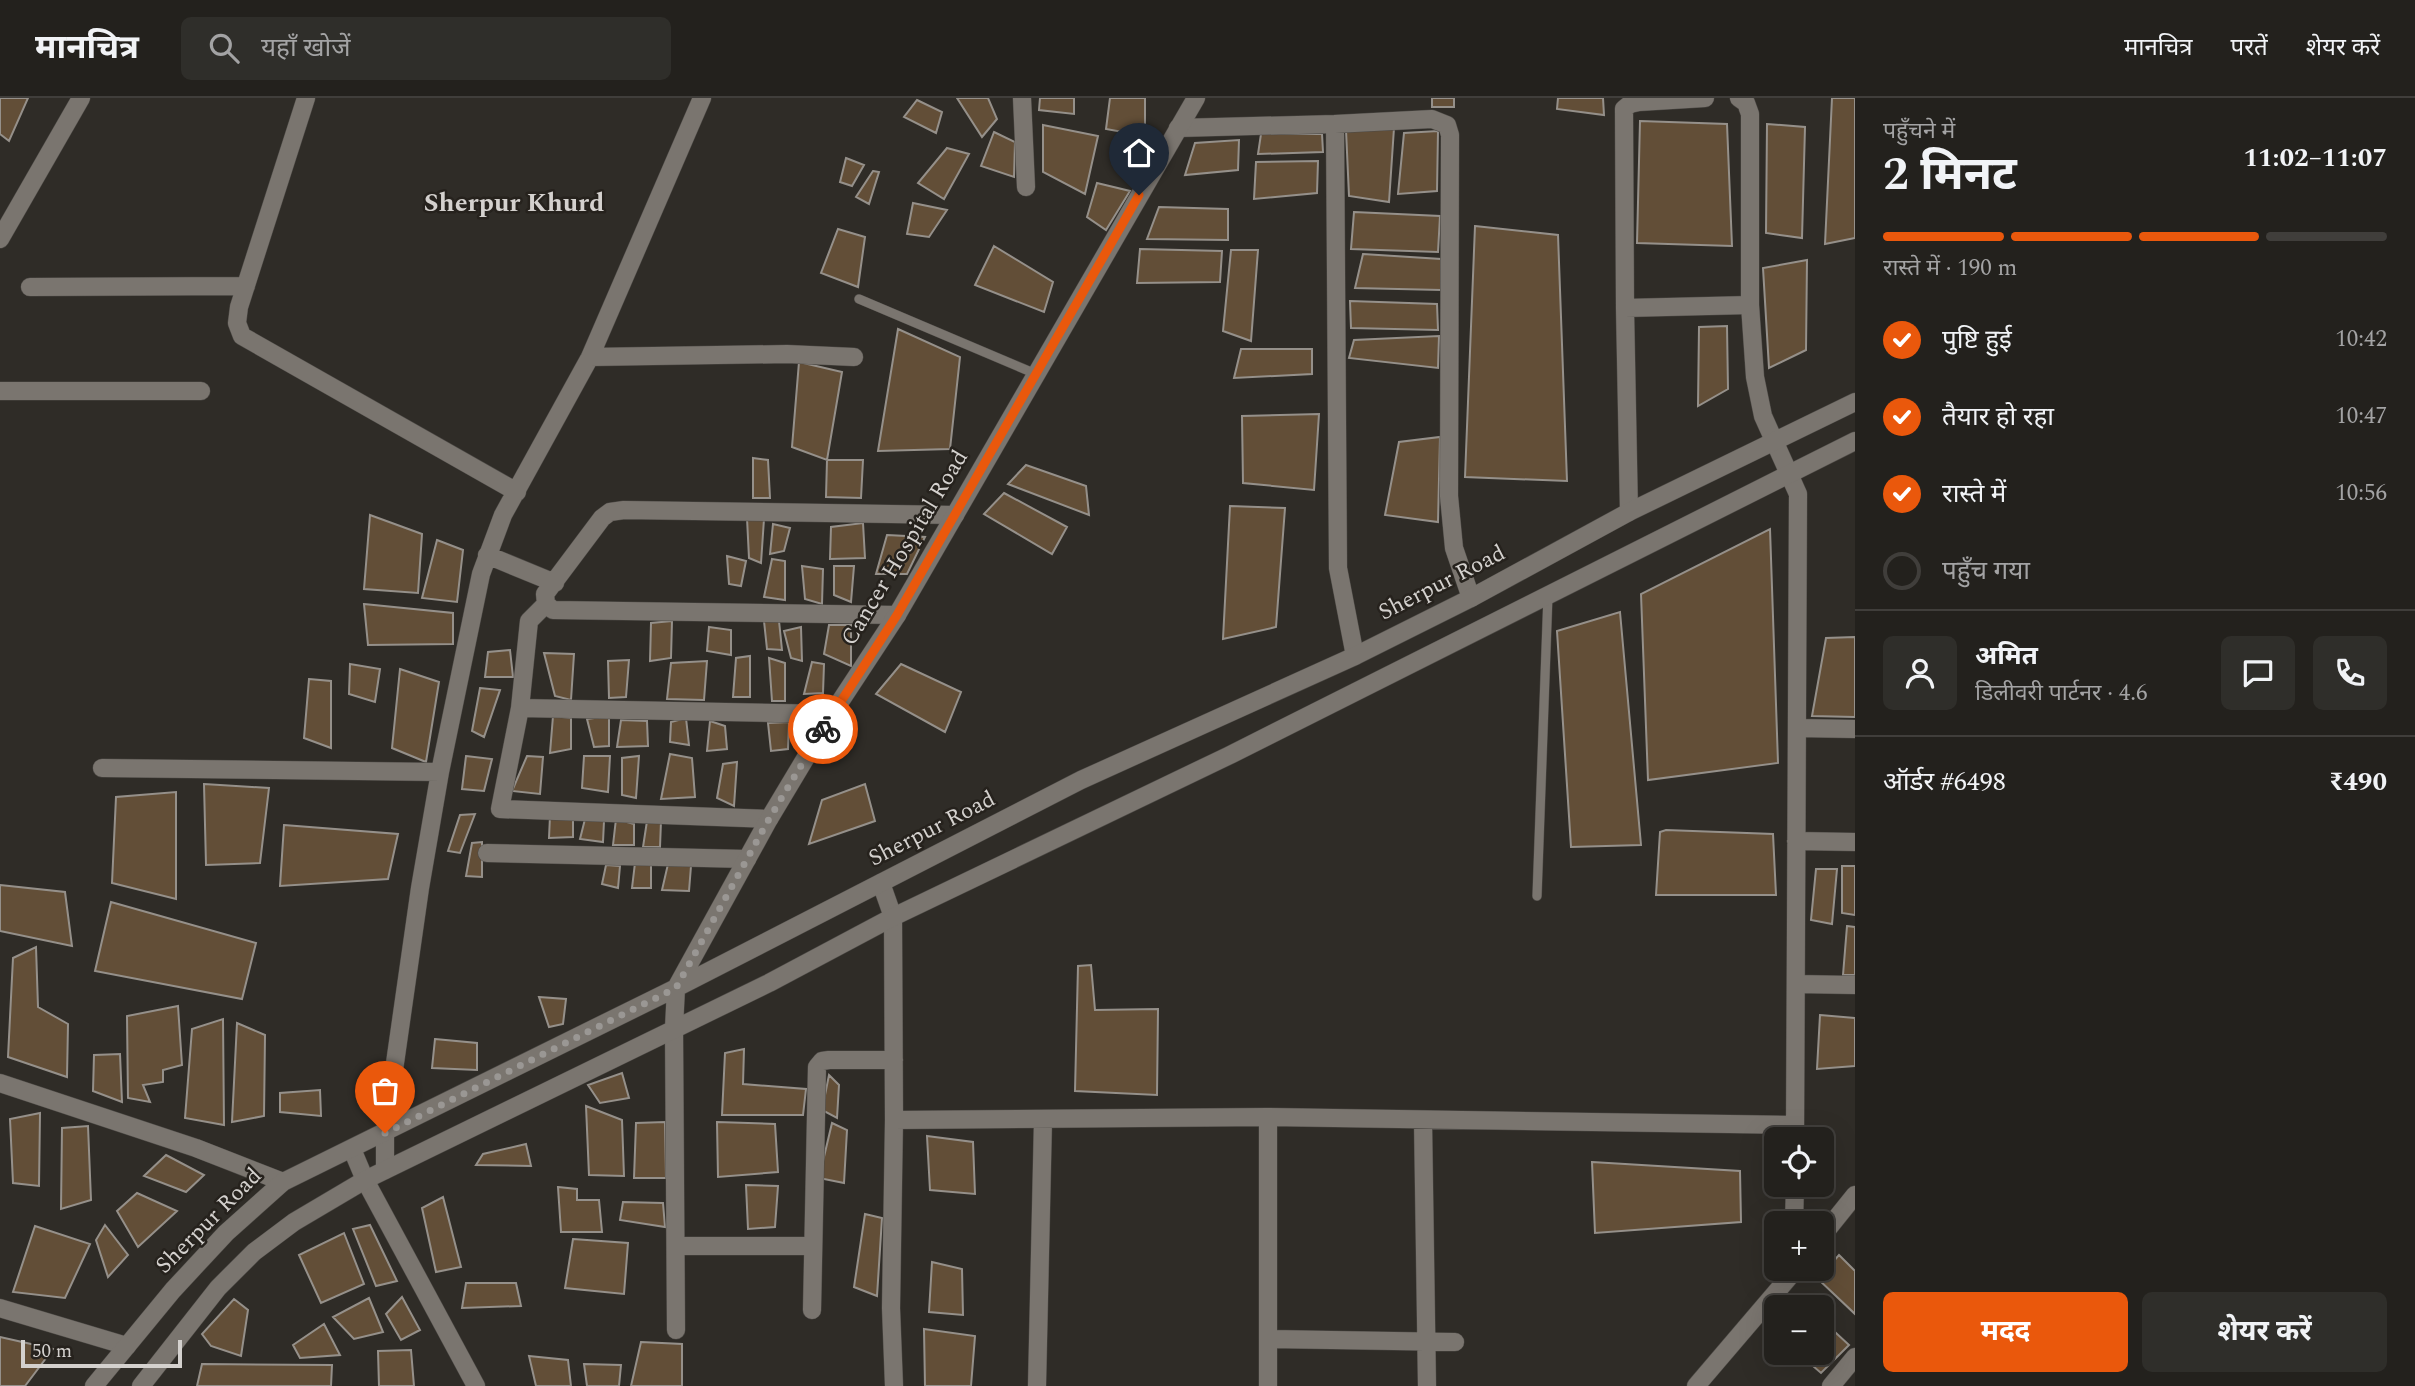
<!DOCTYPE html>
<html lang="hi">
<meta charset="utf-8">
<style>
:root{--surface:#23211d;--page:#2f2e2a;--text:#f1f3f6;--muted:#a3a3a4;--line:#403e3b;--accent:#ea580c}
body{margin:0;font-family:Spectral,"Noto Sans Devanagari",serif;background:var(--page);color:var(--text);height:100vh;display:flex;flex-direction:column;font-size:26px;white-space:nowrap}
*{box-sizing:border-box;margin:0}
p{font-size:23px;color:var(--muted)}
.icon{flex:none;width:38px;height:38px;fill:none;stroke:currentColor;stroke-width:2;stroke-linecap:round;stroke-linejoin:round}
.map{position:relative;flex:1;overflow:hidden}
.drawer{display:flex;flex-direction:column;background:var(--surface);width:560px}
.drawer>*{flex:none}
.tools{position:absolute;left:1764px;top:1029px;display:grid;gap:14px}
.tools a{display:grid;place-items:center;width:70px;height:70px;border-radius:10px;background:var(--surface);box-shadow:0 7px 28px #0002,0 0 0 2px var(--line);font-size:35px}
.scale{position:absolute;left:21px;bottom:18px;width:161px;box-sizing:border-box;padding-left:7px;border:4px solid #d4d1ce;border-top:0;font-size:19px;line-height:24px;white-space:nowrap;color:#d4d1ce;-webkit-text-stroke:5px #26221d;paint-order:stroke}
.pin{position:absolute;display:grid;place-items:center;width:60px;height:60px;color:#fff;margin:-72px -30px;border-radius:50% 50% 50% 0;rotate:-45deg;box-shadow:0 0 7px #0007}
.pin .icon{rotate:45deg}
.courier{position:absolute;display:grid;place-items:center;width:70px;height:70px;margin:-35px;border:5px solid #ea580c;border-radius:50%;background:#fff;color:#222;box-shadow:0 2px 9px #0007}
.headline em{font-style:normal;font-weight:700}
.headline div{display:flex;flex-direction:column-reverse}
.headline{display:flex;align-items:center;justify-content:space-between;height:119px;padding:0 28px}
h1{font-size:46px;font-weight:700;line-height:52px}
.bar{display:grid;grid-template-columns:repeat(4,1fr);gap:10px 7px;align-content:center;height:84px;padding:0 28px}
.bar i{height:9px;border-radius:5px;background:var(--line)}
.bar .current{background:var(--accent)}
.bar p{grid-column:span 4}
.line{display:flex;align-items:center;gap:18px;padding:0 28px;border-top:2px solid var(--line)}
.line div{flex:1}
.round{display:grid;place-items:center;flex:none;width:74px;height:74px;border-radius:10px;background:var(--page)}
ol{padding:0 28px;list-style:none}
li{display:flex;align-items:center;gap:21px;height:77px}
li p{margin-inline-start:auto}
li .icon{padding:7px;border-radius:50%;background:var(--accent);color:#fff;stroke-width:4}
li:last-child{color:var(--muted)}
li i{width:38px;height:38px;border:4px solid var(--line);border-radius:50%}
.cta{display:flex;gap:14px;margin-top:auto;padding:14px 28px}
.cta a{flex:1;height:80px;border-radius:10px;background:var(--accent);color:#fff;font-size:28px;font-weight:700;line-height:80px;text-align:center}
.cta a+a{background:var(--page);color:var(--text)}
header{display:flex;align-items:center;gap:42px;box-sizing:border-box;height:98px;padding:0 35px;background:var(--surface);border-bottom:2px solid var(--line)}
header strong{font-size:33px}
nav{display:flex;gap:38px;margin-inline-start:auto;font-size:24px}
.search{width:490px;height:63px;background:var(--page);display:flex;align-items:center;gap:18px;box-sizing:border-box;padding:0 24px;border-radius:10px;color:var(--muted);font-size:26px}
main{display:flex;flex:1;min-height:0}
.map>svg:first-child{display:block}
</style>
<header>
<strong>मानचित्र</strong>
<div class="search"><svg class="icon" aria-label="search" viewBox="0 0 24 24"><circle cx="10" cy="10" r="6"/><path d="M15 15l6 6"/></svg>यहाँ खोजें</div>
<nav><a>मानचित्र</a><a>परतें</a><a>शेयर करें</a></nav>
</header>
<main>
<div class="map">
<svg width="1855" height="1288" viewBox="0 0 1855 1288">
<rect width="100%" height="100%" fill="#2f2c27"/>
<path fill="#624e37" stroke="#95908a" stroke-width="2" d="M 0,0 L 28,0 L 9,43 L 0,36 Z
M 957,0 L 988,0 L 997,21 L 982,39 Z
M 1040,0 L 1074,0 L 1074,16 L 1039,12 Z
M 1110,0 L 1145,0 L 1145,38 L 1106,31 Z
M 1432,0 L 1454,0 L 1454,9 L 1432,9 Z
M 1558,0 L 1603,0 L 1604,17 L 1557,11 Z
M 1832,0 L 1855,0 L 1855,140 L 1825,146 Z
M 917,2 L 942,14 L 936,35 L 904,19 Z
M 1640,23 L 1727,26 L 1732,148 L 1637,145 Z
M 1767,26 L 1805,29 L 1802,140 L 1766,135 Z
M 1043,27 L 1098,38 L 1085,96 L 1043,74 Z
M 1394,30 L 1389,104 L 1349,98 L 1346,32 Z
M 1438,33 L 1437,93 L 1398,96 L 1404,35 Z
M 994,34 L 1015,44 L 1014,79 L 981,68 Z
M 1261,36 L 1322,36 L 1323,54 L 1258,56 Z
M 1239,42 L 1238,72 L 1185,77 L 1195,45 Z
M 1117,46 L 1152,47 L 1138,77 L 1113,66 Z
M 947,50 L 969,56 L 944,101 L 918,85 Z
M 846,60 L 864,67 L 852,88 L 840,84 Z
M 1318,63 L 1317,95 L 1254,101 L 1256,64 Z
M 873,73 L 879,74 L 869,106 L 856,99 Z
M 1097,85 L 1130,93 L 1106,132 L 1087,119 Z
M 913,105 L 947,112 L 929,139 L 907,136 Z
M 1159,109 L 1228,111 L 1228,142 L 1147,141 Z
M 1354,114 L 1440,118 L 1438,154 L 1351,151 Z
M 1475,128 L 1558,137 L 1567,383 L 1465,379 Z
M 838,131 L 865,139 L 858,189 L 821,175 Z
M 994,148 L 1053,184 L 1044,214 L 975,187 Z
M 1140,151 L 1222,153 L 1220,184 L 1137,185 Z
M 1231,152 L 1258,152 L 1251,243 L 1223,233 Z
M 1363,156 L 1441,161 L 1441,192 L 1355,190 Z
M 1807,162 L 1806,252 L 1769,270 L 1763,170 Z
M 1350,203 L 1437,206 L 1438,232 L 1351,230 Z
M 1727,228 L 1728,291 L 1698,308 L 1699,229 Z
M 898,231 L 960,259 L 950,351 L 878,353 Z
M 1439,238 L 1438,270 L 1349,260 L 1354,242 Z
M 1241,251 L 1312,251 L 1312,276 L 1234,280 Z
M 799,264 L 842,274 L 827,362 L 792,349 Z
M 1319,316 L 1314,392 L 1243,385 L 1242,318 Z
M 1440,339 L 1438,424 L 1385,417 L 1399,344 Z
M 753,360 L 768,362 L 770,400 L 753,400 Z
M 827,362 L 863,362 L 861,400 L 826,399 Z
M 1026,367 L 1086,388 L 1089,417 L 1008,386 Z
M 1004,395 L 1067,429 L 1052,456 L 984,416 Z
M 1230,408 L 1285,410 L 1276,529 L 1223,541 Z
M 370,417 L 422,436 L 418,495 L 364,491 Z
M 747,420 L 764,421 L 761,465 L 749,460 Z
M 863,425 L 865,460 L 830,461 L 831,429 Z
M 773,426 L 790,430 L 784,453 L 770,456 Z
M 1770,431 L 1778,665 L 1648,682 L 1641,496 Z
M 887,437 L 925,439 L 907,476 L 876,476 Z
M 437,442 L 463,452 L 457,504 L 422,500 Z
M 727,458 L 746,463 L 741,488 L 729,486 Z
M 772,461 L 785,463 L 785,502 L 764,499 Z
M 802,468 L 823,471 L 822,506 L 805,501 Z
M 834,468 L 854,468 L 851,504 L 834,497 Z
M 364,506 L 453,515 L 453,546 L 368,547 Z
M 1620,514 L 1641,747 L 1571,749 L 1557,533 Z
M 672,523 L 671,560 L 650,563 L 651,525 Z
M 764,523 L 779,523 L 782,552 L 767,551 Z
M 829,527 L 851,527 L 851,568 L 824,556 Z
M 709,529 L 731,532 L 731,557 L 707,553 Z
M 801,529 L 802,563 L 791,560 L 784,533 Z
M 1855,539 L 1855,619 L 1812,618 L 1826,540 Z
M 510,552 L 513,579 L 485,579 L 488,554 Z
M 544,555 L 574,556 L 571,602 L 555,598 Z
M 750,558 L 750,599 L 733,599 L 736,560 Z
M 769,560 L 785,565 L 785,603 L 772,603 Z
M 629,562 L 626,599 L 609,600 L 608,563 Z
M 707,563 L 704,602 L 667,601 L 671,565 Z
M 812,564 L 824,566 L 823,595 L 804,596 Z
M 350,566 L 380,571 L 375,604 L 349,596 Z
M 901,566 L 961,594 L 945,634 L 876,596 Z
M 400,571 L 439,584 L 426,664 L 392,650 Z
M 309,581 L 331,583 L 331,650 L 304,640 Z
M 480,590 L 500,592 L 484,639 L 472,633 Z
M 553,618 L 571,620 L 571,651 L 550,655 Z
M 609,618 L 609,648 L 594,649 L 587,621 Z
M 686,620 L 689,647 L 670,644 L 671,624 Z
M 621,622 L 647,623 L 648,648 L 617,649 Z
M 710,623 L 725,628 L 727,651 L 707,653 Z
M 789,624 L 788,651 L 771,653 L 768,625 Z
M 670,656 L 692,660 L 695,699 L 661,701 Z
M 466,658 L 492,661 L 484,693 L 462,691 Z
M 527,658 L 543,659 L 540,696 L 512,693 Z
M 584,658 L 610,658 L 608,694 L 582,690 Z
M 639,658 L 636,700 L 622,697 L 622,660 Z
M 737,664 L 734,708 L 717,700 L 723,666 Z
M 204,686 L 269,690 L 260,765 L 206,767 Z
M 865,686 L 875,723 L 809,746 L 822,702 Z
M 176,694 L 176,801 L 112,785 L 116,699 Z
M 475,716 L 460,755 L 448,753 L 460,717 Z
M 573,717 L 573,739 L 549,740 L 550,718 Z
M 585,721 L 604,723 L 603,744 L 580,741 Z
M 616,721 L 634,726 L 634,747 L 613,747 Z
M 647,723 L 661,723 L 660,749 L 643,749 Z
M 284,727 L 398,736 L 388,781 L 280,788 Z
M 1666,732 L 1773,736 L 1776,797 L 1656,797 L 1660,734 Z
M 482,744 L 482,779 L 466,778 L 472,745 Z
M 635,765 L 651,765 L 651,790 L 632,790 Z
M 668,766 L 691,768 L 689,793 L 662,792 Z
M 606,767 L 620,768 L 618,790 L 602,786 Z
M 1842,768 L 1855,768 L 1855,817 L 1842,815 Z
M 1816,771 L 1837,771 L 1832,826 L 1811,822 Z
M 0,787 L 65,794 L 72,848 L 0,833 Z
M 111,804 L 256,845 L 242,901 L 95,873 Z
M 1847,828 L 1855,829 L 1855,877 L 1843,877 Z
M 36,849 L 38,909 L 68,926 L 67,979 L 8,959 L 13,860 Z
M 1091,867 L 1095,912 L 1158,911 L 1157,997 L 1075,993 L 1078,868 Z
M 539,899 L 566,901 L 563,926 L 549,929 Z
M 178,908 L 182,967 L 163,972 L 163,984 L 143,987 L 150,1004 L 128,1000 L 127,918 Z
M 1820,917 L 1855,920 L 1855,968 L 1817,971 Z
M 223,921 L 224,1027 L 185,1020 L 192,931 Z
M 237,925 L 265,937 L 264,1018 L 232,1024 Z
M 435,941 L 477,945 L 477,972 L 432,970 Z
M 744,951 L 743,986 L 806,991 L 803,1017 L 722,1017 L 725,955 Z
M 120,956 L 122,1004 L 93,993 L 94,957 Z
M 622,975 L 629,1000 L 600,1005 L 588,987 Z
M 829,977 L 839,987 L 837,1020 L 822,1012 Z
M 320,992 L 321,1018 L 280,1014 L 280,995 Z
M 586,1008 L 622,1022 L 624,1078 L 589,1077 Z
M 40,1015 L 39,1088 L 13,1085 L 10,1021 Z
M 665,1024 L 666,1080 L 634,1080 L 636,1025 Z
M 717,1024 L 775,1026 L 778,1074 L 718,1079 Z
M 832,1025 L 847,1032 L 844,1085 L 819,1080 Z
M 88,1028 L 91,1102 L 61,1111 L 62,1030 Z
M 927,1038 L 973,1044 L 975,1096 L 930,1092 Z
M 526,1046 L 531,1068 L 476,1067 L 483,1056 Z
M 166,1057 L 204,1077 L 186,1094 L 144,1078 Z
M 1592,1064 L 1740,1073 L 1741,1124 L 1595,1135 Z
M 746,1087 L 778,1088 L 775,1129 L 748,1131 Z
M 558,1089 L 577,1091 L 577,1102 L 599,1102 L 602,1134 L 561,1134 Z
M 137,1095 L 177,1113 L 138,1149 L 117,1113 Z
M 443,1099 L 461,1169 L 436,1174 L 422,1110 Z
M 623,1104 L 663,1105 L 665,1129 L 620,1122 Z
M 865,1116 L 882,1120 L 877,1198 L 854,1189 Z
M 105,1127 L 128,1157 L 108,1179 L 96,1142 Z
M 370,1127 L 397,1183 L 376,1188 L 353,1131 Z
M 35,1128 L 90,1146 L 65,1200 L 13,1194 Z
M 344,1135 L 364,1186 L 321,1205 L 299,1157 Z
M 573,1141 L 628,1145 L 624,1196 L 565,1190 Z
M 1839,1157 L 1855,1173 L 1855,1216 L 1818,1181 Z
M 932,1164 L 962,1171 L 963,1217 L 929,1214 Z
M 466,1185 L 516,1185 L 521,1208 L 462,1210 Z
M 402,1199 L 420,1232 L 401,1242 L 386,1216 Z
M 369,1200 L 383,1234 L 354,1241 L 333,1219 Z
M 234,1201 L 248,1212 L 241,1258 L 211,1248 L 202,1236 Z
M 1822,1222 L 1849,1247 L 1821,1275 L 1798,1255 L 1822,1255 Z
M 324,1226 L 340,1257 L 300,1260 L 293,1247 Z
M 924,1231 L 975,1238 L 971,1288 L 925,1288 Z
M 0,1239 L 53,1251 L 25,1288 L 0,1288 Z
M 641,1244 L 682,1246 L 682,1288 L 631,1288 Z
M 411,1252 L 414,1288 L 379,1288 L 378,1253 Z
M 529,1258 L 568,1262 L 571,1288 L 536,1288 Z
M 202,1266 L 332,1267 L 331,1288 L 197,1288 Z
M 584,1266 L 621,1267 L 619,1288 L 587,1288 Z"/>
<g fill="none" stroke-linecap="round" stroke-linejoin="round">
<g stroke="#4c4945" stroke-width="10">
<path id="lane" d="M 859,201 L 1036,276
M 1537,798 L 1548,497"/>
</g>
<g stroke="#4c4945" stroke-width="19">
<path id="street" d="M 306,0 L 239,209 L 237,225 L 242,238 L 517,394
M 1022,0 L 1026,89
M 1739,0 L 1746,5 L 1750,16 L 1750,207 L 1755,279 L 1763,318 L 1798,396 L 1795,1041
M 1178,30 L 1335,26
M 0,141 L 81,0
M 30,189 L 246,188
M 1625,210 L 1750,207
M 590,259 L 787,256 L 854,259
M 0,293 L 201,293
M 1629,414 L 1625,210 L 1624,11 L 1630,6 L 1639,4 L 1705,0
M 487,457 L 555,485
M 546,506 L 529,523 L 520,610 L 500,711 L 769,721
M 897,517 L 553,512 L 546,506 L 545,496 L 602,420 L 610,414 L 624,412 L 955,417
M 1355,558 L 1338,470 L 1335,26 L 1432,21 L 1447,27 L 1450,37 L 1449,398 L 1454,450 L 1471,500
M 520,610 L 832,616
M 1797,630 L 1855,631
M 102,670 L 440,674
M 1796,743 L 1855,744
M 487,755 L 747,761
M 881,785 L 893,819 L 894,1022 L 891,1210 L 894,1288
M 1796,886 L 1855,887
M 674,930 L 676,1232
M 0,985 L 196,1050 L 283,1084
M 1268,1019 L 1268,1288
M 894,1022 L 1268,1019 L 1795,1027
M 1423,1022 L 1427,1288
M 352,1051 L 365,1082 L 476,1288
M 385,1072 L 385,1035 L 420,790 L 440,674 L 481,476 L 503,417 L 590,259 L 702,0
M 1794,1125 L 1795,1087
M 676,1148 L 813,1148
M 0,1210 L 127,1248
M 812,1212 L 817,969 L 822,963 L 829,962 L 894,962
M 1268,1241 L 1455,1244
M 1037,1288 L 1043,1022
M 1831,1288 L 1855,1259"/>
</g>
<g stroke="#4c4945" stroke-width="19">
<path id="secondary" d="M 674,930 L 676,890 L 769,721 L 832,616 L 897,517 L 1196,0
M 1822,1138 L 1855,1097
M 94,1288 L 173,1192 L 226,1135 L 283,1084 L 676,890 L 1081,682 L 1355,558 L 1471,500 L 1629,414 L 1855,304
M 141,1288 L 218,1190 L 254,1154 L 294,1124 L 365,1082 L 769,885 L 893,819 L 1228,658 L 1855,343
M 1696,1288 L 1796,1171"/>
</g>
<use href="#lane" stroke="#7a756f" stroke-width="9"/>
<use href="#street" stroke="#7a756f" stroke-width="18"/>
<use href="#secondary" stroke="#7a756f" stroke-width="18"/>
</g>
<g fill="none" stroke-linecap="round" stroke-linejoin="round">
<path stroke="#9a9794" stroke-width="7" stroke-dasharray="0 12.6" d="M 385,1035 L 676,890 L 769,721 L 823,631"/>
<path stroke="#ea580c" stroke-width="9" d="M 823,631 L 897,517 L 1139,97"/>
</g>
<g text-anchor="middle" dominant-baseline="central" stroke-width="5" stroke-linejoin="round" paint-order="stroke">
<g font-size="23" fill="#d4d1ce" stroke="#26221d">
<text transform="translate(905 450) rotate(-59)">Cancer Hospital Road</text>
<text transform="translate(1442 485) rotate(-27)">Sherpur Road</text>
<text transform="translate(932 731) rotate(-27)">Sherpur Road</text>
<text transform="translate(209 1123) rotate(-45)">Sherpur Road</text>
</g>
<g font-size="26" font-weight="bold" fill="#d4d1ce" stroke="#26221d">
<text x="514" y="105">Sherpur Khurd</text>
</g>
</g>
</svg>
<div class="tools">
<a><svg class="icon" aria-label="locate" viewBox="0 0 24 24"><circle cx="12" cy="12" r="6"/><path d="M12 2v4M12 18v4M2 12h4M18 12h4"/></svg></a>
<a>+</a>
<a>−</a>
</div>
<div class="scale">50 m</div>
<div class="pin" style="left:385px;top:1035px;background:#ea580c"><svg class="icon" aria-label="bag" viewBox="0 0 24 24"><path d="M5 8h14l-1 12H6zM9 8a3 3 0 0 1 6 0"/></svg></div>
<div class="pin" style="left:1139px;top:97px;background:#1f2937"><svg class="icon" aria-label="home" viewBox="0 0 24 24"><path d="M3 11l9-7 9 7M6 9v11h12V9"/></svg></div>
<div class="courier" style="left:823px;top:631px"><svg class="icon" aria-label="bike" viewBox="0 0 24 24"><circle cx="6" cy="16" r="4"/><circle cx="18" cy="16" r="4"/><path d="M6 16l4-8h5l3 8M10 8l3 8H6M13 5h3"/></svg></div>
</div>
<section class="drawer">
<div class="headline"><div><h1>2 मिनट</h1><p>पहुँचने में</p></div><em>11:02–11:07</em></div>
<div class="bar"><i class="current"></i><i class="current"></i><i class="current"></i><i></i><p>रास्ते में · 190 m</p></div>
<ol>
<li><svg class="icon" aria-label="check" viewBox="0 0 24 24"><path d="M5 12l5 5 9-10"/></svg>पुष्टि हुई<p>10:42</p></li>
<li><svg class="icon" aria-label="check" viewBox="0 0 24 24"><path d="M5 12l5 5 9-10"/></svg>तैयार हो रहा<p>10:47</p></li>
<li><svg class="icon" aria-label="check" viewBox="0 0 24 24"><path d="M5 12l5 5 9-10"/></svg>रास्ते में<p>10:56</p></li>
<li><i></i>पहुँच गया</li>
</ol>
<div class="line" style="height:126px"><a class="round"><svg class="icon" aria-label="person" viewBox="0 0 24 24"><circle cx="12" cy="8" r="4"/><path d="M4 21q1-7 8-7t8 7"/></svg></a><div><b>अमित</b><p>डिलीवरी पार्टनर · 4.6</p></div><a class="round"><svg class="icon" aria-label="chat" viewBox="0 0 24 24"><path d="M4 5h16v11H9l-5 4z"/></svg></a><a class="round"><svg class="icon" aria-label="phone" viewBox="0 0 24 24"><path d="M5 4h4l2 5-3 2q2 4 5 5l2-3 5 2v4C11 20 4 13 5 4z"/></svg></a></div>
<div class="line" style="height:91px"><div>ऑर्डर #6498</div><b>₹490</b></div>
<div class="cta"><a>मदद</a><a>शेयर करें</a></div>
</section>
</main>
